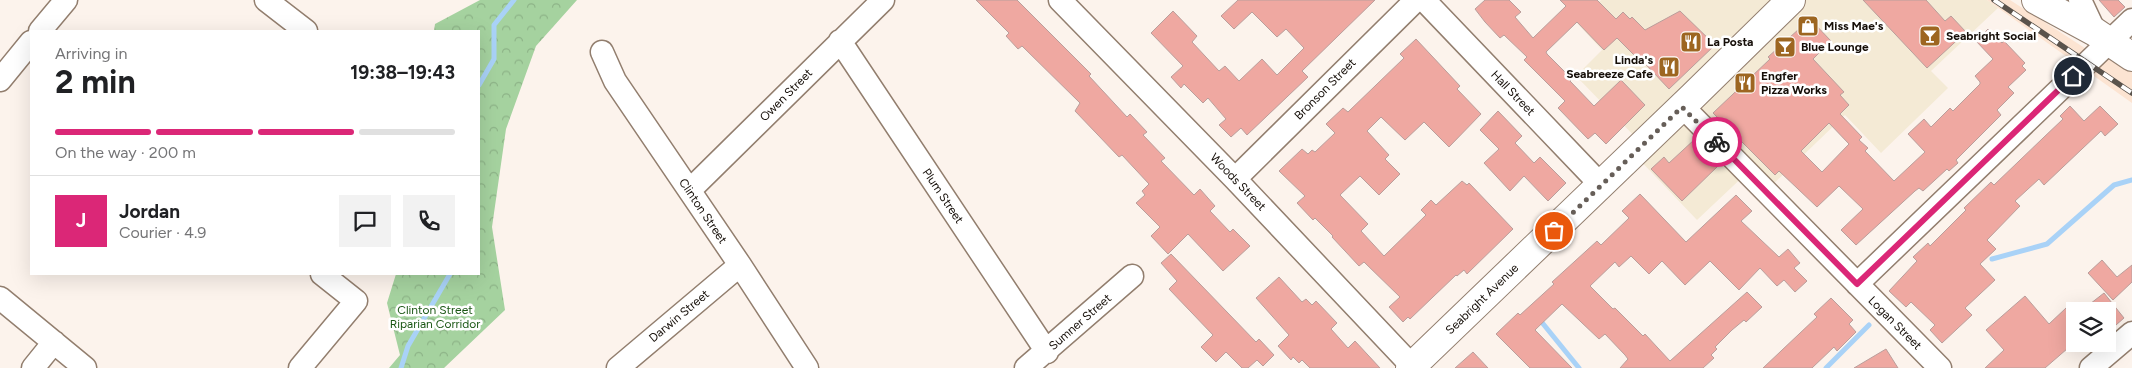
<!DOCTYPE html>
<meta charset="utf-8">
<style>
:root{--surface:#fff;--page:#f2f2f2;--text:#202124;--muted:#757577;--line:#e0e0e0;--accent:#db2777}
body{margin:0;font-family:Figtree,sans-serif;background:var(--page);color:var(--text);height:100vh;display:flex;flex-direction:column;font-size:19px;white-space:nowrap}
*{box-sizing:border-box;margin:0}
p{font-size:16px;color:var(--muted)}
.icon{flex:none;width:28px;height:28px;fill:none;stroke:currentColor;stroke-width:2;stroke-linecap:round;stroke-linejoin:round}
.map{position:relative;flex:1;overflow:hidden}
.drawer{position:absolute;left:30px;top:30px;width:450px;height:245px;display:flex;flex-direction:column;background:var(--surface);border-radius:0px;box-shadow:0 5px 20px #0002}
.drawer>*{flex:none}
.fabs{position:absolute;left:2066px;top:302px;display:grid;gap:10px}
.fabs a{display:grid;place-items:center;width:50px;height:50px;border-radius:0px;background:var(--surface);box-shadow:0 5px 20px #0002;font-size:25px}
.pin{position:absolute;display:grid;place-items:center;width:42px;height:42px;color:#fff;margin:-21px;border:2px solid #fff;border-radius:50%;box-shadow:0 1px 5px #0007}
.courier{position:absolute;display:grid;place-items:center;width:50px;height:50px;margin:-25px;border:4px solid #db2777;border-radius:50%;background:#fff;color:#222;box-shadow:0 1px 6px #0007}
.head em{font-style:normal;font-weight:700}
.head div{display:flex;flex-direction:column-reverse}
.head{display:flex;align-items:center;justify-content:space-between;height:85px;padding:0 25px}
h1{font-size:32px;font-weight:700;line-height:38px}
.bar{display:grid;grid-template-columns:repeat(4,1fr);gap:8px 5px;align-content:center;height:60px;padding:0 25px}
.bar i{height:6px;border-radius:4px;background:var(--line)}
.bar .active{background:var(--accent)}
.bar p{grid-column:span 4}
.line{display:flex;align-items:center;gap:12px;padding:0 25px;border-top:1px solid var(--line)}
.line div{flex:1}
.round{display:grid;place-items:center;flex:none;width:52px;height:52px;border-radius:0px;background:var(--page)}
.map>svg:first-child{display:block}
</style>
<div class="map">
<svg width="2132" height="368" viewBox="0 0 2132 368">
<defs>
<pattern id="forest-crowns" width="20" height="18" patternUnits="userSpaceOnUse" patternTransform="scale(1.25)"><rect width="20" height="18" fill="#a5d29f"/><path d="M2 6a3 3 0 1 1 6 0M12 15a3 3 0 1 1 6 0" fill="none" stroke="#8db387"/></pattern>
</defs>
<rect width="100%" height="100%" fill="#fcf3ec"/>
<path fill="#f4ead5" d="M 1601,0 L 1987,0 L 1998,8 L 1931,71 L 1948,88 L 1881,153 L 1845,115 L 1768,189 L 1750,170 L 1697,220 L 1632,152 L 1641,143 L 1576,76 L 1602,50 L 1577,23 Z"/>
<path fill="#fce4d2" d="M 1987,0 L 2010,0 L 2091,52 L 2113,59 L 2132,71 L 2132,103 Z"/>
<path fill="url(#forest-crowns)" d="M 480,0 L 577,0 L 536,46 L 506,129 L 492,227 L 505,310 L 444,368 L 389,368 L 400,355 L 387,303 L 396,274 L 479,274 L 479,31 L 434,31 L 435,24 Z"/>
<g fill="none" stroke-linecap="round" stroke-linejoin="round">
<path stroke="#a9d2f7" stroke-width="5" d="M 479,85 L 494,59 L 494,25 L 514,0
M 1992,259 L 2047,244 L 2114,185 L 2132,180
M 1540,320 L 1579,368
M 401,368 L 408,346 L 450,274
M 1826,368 L 1869,325"/>
</g>
<path fill="#efa8a1" stroke="#ba9e9b" fill-rule="evenodd" d="M 976,0 L 1017,0 L 1091,74 L 1089,76 L 1127,117 L 1130,114 L 1147,132 L 1143,135 L 1165,158 L 1161,161 L 1194,195 L 1200,189 L 1215,206 L 1210,211 L 1230,232 L 1233,229 L 1250,246 L 1223,271 L 1188,234 L 1168,254 L 1151,236 L 1160,227 L 1136,203 L 1145,195 L 1142,191 L 1149,184 L 1122,155 L 1119,157 L 1075,111 L 1080,103 L 1022,46 L 1018,49 L 1006,36 L 1009,33 Z
M 1238,0 L 1375,0 L 1302,71 L 1308,77 L 1247,135 L 1241,128 L 1231,137 L 1219,125 L 1226,119 L 1208,98 L 1203,103 L 1184,84 L 1181,88 L 1171,77 L 1183,66 L 1151,33 L 1173,11 L 1197,36 L 1192,42 L 1219,71 L 1225,66 L 1239,81 L 1262,59 L 1277,75 L 1304,48 L 1286,29 L 1277,37 L 1252,12 L 1234,29 L 1221,16 Z
M 1485,0 L 1509,0 L 1521,12 L 1515,17 L 1533,38 L 1566,6 L 1560,0 L 1597,0 L 1616,19 L 1623,12 L 1630,19 L 1632,17 L 1645,30 L 1680,11 L 1715,45 L 1669,89 L 1636,54 L 1635,56 L 1617,38 L 1604,50 L 1577,22 L 1546,52 L 1547,54 L 1572,79 L 1570,81 L 1594,106 L 1621,80 L 1645,105 L 1606,144 L 1595,133 L 1588,139 L 1558,108 L 1565,101 L 1524,60 L 1527,57 L 1504,35 L 1500,38 L 1485,22 L 1475,9 Z
M 1863,0 L 1926,0 L 1945,21 L 1951,16 L 1966,32 L 1927,68 Z
M 2099,0 L 2118,0 L 2125,7 L 2114,17 Z
M 1810,19 L 1831,41 L 1813,59 L 1844,92 L 1840,95 L 1849,105 L 1840,114 L 1862,137 L 1859,140 L 1868,148 L 1865,151 L 1894,181 L 1925,152 L 1908,134 L 1924,119 L 1931,127 L 1950,108 L 1953,111 L 1980,84 L 1980,82 L 1975,76 L 1993,59 L 1976,41 L 1988,29 L 2002,43 L 2004,41 L 2025,63 L 2022,66 L 2026,70 L 2008,87 L 2014,93 L 1997,110 L 2001,115 L 1956,160 L 1958,163 L 1949,171 L 1947,169 L 1923,191 L 1919,188 L 1915,191 L 1856,245 L 1841,230 L 1863,209 L 1839,186 L 1817,207 L 1779,171 L 1775,175 L 1713,113 L 1770,59 L 1768,57 ZM 1829,123 L 1849,144 L 1822,172 L 1801,151 Z
M 1416,39 L 1460,86 L 1457,89 L 1481,114 L 1449,147 L 1424,122 L 1405,140 L 1381,117 L 1367,131 L 1389,155 L 1385,159 L 1400,174 L 1379,195 L 1360,176 L 1340,195 L 1368,224 L 1361,231 L 1384,256 L 1426,215 L 1421,210 L 1431,200 L 1436,205 L 1462,181 L 1467,185 L 1469,183 L 1513,229 L 1467,274 L 1464,270 L 1457,276 L 1456,275 L 1410,319 L 1408,317 L 1403,322 L 1389,307 L 1400,297 L 1364,262 L 1359,266 L 1332,237 L 1333,236 L 1315,218 L 1313,220 L 1297,203 L 1305,196 L 1279,171 L 1302,149 L 1308,154 L 1312,150 L 1315,152 L 1335,133 L 1326,124 L 1343,108 L 1348,112 L 1404,58 L 1400,54 Z
M 2070,106 L 2084,121 L 2100,106 L 2118,124 L 2105,136 L 2101,131 L 2044,185 L 2039,179 L 2015,201 L 2020,206 L 1987,240 L 1996,249 L 1980,264 L 1995,280 L 1965,308 L 1972,315 L 1942,343 L 1930,330 L 1935,325 L 1911,302 L 1906,307 L 1889,291 L 1917,261 L 1913,257 L 1928,243 L 1930,246 L 1966,210 L 1964,208 L 1991,182 L 1994,185 L 2043,138 L 2063,119 L 2060,116 Z
M 1498,111 L 1522,136 L 1515,143 L 1534,163 L 1540,157 L 1566,183 L 1548,201 L 1524,176 L 1510,191 L 1484,163 L 1499,149 L 1480,130 Z
M 1695,139 L 1719,165 L 1682,201 L 1651,169 L 1664,157 L 1669,163 Z
M 1640,194 L 1686,242 L 1736,195 L 1752,211 L 1741,221 L 1779,257 L 1788,249 L 1800,263 L 1794,268 L 1807,281 L 1795,292 L 1784,280 L 1777,286 L 1760,268 L 1739,290 L 1710,261 L 1685,285 L 1662,261 L 1649,274 L 1631,256 L 1619,267 L 1615,262 L 1590,286 L 1613,309 L 1615,308 L 1643,336 L 1645,334 L 1670,361 L 1747,292 L 1762,307 L 1746,322 L 1744,320 L 1732,330 L 1715,347 L 1717,349 L 1711,355 L 1714,358 L 1703,368 L 1620,368 L 1628,359 L 1625,355 L 1605,334 L 1599,339 L 1562,304 L 1535,330 L 1572,368 L 1530,368 L 1496,334 L 1518,313 L 1520,315 L 1554,284 L 1552,282 L 1597,241 L 1601,245 L 1629,218 L 1622,211 Z
M 1171,254 L 1256,342 L 1259,339 L 1274,355 L 1263,366 L 1257,360 L 1248,368 L 1242,368 L 1226,352 L 1216,362 L 1201,347 L 1213,335 L 1169,289 L 1177,281 L 1161,263 Z
M 2102,260 L 2117,277 L 2132,265 L 2132,282 L 2113,300 L 2088,273 Z
M 1279,277 L 1302,302 L 1306,299 L 1312,305 L 1316,301 L 1337,323 L 1331,329 L 1348,348 L 1355,341 L 1380,368 L 1310,368 L 1302,360 L 1299,363 L 1293,357 L 1291,360 L 1278,346 L 1289,335 L 1256,298 Z
M 2104,293 L 2124,318 L 2108,332 L 2108,311 L 2081,311 Z
M 2025,296 L 2049,324 L 2066,308 L 2075,318 L 2075,342 L 2045,368 L 1985,368 L 2004,350 L 1986,330 Z
M 1831,298 L 1853,320 L 1849,324 L 1856,332 L 1837,351 L 1834,347 L 1812,368 L 1763,368 L 1817,317 L 1814,314 Z
M 1886,349 L 1898,368 L 1854,368 Z
M 1473,352 L 1488,368 L 1455,368 Z"/>
<g fill="none" stroke-linecap="round" stroke-linejoin="round">
<g stroke="#927e6e" stroke-width="25">
<path id="minor" d="M 266,0 L 306,31
M 1060,0 L 1235,179 L 1412,366
M 1424,0 L 1601,185
M 2080,0 L 2095,32
M 40,31 L 66,0
M 840,41 L 1047,352
M 602,52 L 615,81 L 740,265 L 807,368
M 0,80 L 31,42
M 1683,107 L 1940,368
M 1235,179 L 1416,0
M 690,190 L 883,0
M 1857,284 L 2132,20
M 0,298 L 85,368
M 33,368 L 54,342
M 300,368 L 356,301 L 322,274
M 618,368 L 740,265
M 1026,368 L 1132,276
M 2091,368 L 2132,333"/>
</g>
<g stroke="#927e6e" stroke-width="30">
<path id="major" d="M 2036,0 L 2095,32 L 2132,57
M 1410,368 L 1693,96 L 1791,0"/>
</g>
<use href="#minor" stroke="#fff" stroke-width="22"/>
<use href="#major" stroke="#fff" stroke-width="28"/>
<g stroke="#5a534c" stroke-width="5.5">
<path id="rail" d="M 1994,0 L 2132,93"/>
</g>
<use href="#rail" stroke="#fff" stroke-width="4" stroke-dasharray="11" stroke-linecap="butt"/>
</g>
<g fill="none" stroke-linecap="round" stroke-linejoin="round">
<path stroke="#665e58" stroke-width="5" stroke-dasharray="0 9" d="M 1554,231 L 1682,107 L 1717,142"/>
<path stroke="#db2777" stroke-width="6" d="M 1717,142 L 1857,284 L 2073,76"/>
</g>
<defs>
<g id="shop-square" transform="scale(1.125)"><rect x="-9" y="-9" width="18" height="18" rx="4" fill="#9d6621" stroke="#fff"/><path d="M-5-2.5h2.3a2.7 3.5 0 0 1 5.4 0H5L5.5 6h-11ZM-1.5-2.5h3a1.5 2.3 0 0 0-3 0Z" fill="#fff"/></g>
<g id="bar-square" transform="scale(1.125)"><rect x="-9" y="-9" width="18" height="18" rx="4" fill="#9d6621" stroke="#fff"/><path d="M-6-5H6L.8 .8V4.5H3.5V6h-7V4.5H-.8V.8Z" fill="#fff"/></g>
<g id="restaurant-square" transform="scale(1.125)"><rect x="-9" y="-9" width="18" height="18" rx="4" fill="#9d6621" stroke="#fff"/><path d="M-5-6h1v4h1v-4h1v4h1v-4h1v5L-1.5 .5V6h-2V.5L-5-1ZM5-6V6H3V1.5H1.5Q1.5-4 5-6Z" fill="#fff"/></g>
</defs>
<g fill-rule="evenodd">
<use href="#shop-square" x="1808" y="26"/>
<use href="#bar-square" x="1930" y="36"/>
<use href="#restaurant-square" x="1691" y="42"/>
<use href="#bar-square" x="1785" y="47"/>
<use href="#restaurant-square" x="1669" y="67"/>
<use href="#restaurant-square" x="1745" y="83"/>
</g>
<g text-anchor="middle" dominant-baseline="central" stroke-width="5" stroke-linejoin="round" paint-order="stroke">
<g font-size="12" font-weight="bold" fill="#150e08" stroke="#fff" text-anchor="start">
<text x="1824" y="26">Miss Mae's</text>
<text x="1946" y="36">Seabright Social</text>
<text x="1707" y="42">La Posta</text>
<text x="1801" y="47">Blue Lounge</text>
<text x="1653" y="60" text-anchor="end">Linda's<tspan x="1653" dy="14">Seabreeze Cafe</tspan></text>
<text x="1761" y="76">Engfer<tspan x="1761" dy="14">Pizza Works</tspan></text>
</g>
<g font-size="12" fill="#150e08" stroke="#fff">
<text transform="translate(1325 89) rotate(-45)">Bronson Street</text>
<text transform="translate(1513 93) rotate(46)">Hall Street</text>
<text transform="translate(786 95) rotate(-45)">Owen Street</text>
<text transform="translate(1238 182) rotate(46)">Woods Street</text>
<text transform="translate(943 196) rotate(56)">Plum Street</text>
<text transform="translate(703 211) rotate(56)">Clinton Street</text>
<text transform="translate(1482 299) rotate(-44)">Seabright Avenue</text>
<text transform="translate(679 316) rotate(-40)">Darwin Street</text>
<text transform="translate(1080 322) rotate(-41)">Sumner Street</text>
<text transform="translate(1895 323) rotate(45)">Logan Street</text>
</g>
<g font-size="12" fill="#1b5715" stroke="#fff">
<text x="435" y="310">Clinton Street<tspan x="435" dy="14">Riparian Corridor</tspan></text>
</g>
</g>
</svg>
<div class="fabs">
<a><svg class="icon" aria-label="layers" viewBox="0 0 24 24"><path d="M12 4l9 5-9 5-9-5zM3 14l9 5 9-5"/></svg></a>
</div>
<div class="pin" style="left:1554px;top:231px;background:#ea580c"><svg class="icon" aria-label="bag" viewBox="0 0 24 24"><path d="M5 8h14l-1 12H6zM9 8a3 3 0 0 1 6 0"/></svg></div>
<div class="pin" style="left:2073px;top:76px;background:#1f2937"><svg class="icon" aria-label="home" viewBox="0 0 24 24"><path d="M3 11l9-7 9 7M6 9v11h12V9"/></svg></div>
<div class="courier" style="left:1717px;top:142px"><svg class="icon" aria-label="bike" viewBox="0 0 24 24"><circle cx="6" cy="16" r="4"/><circle cx="18" cy="16" r="4"/><path d="M6 16l4-8h5l3 8M10 8l3 8H6M13 5h3"/></svg></div>
<section class="drawer">
<div class="head"><div><h1>2 min</h1><p>Arriving in</p></div><em>19:38–19:43</em></div>
<div class="bar"><i class="active"></i><i class="active"></i><i class="active"></i><i></i><p>On the way · 200 m</p></div>
<div class="line" style="height:90px"><b class="round" style="background:var(--accent);color:#fff">J</b><div><b>Jordan</b><p>Courier · 4.9</p></div><a class="round"><svg class="icon" aria-label="chat" viewBox="0 0 24 24"><path d="M4 5h16v11H9l-5 4z"/></svg></a><a class="round"><svg class="icon" aria-label="phone" viewBox="0 0 24 24"><path d="M5 4h4l2 5-3 2q2 4 5 5l2-3 5 2v4C11 20 4 13 5 4z"/></svg></a></div>
</section>
</div>
